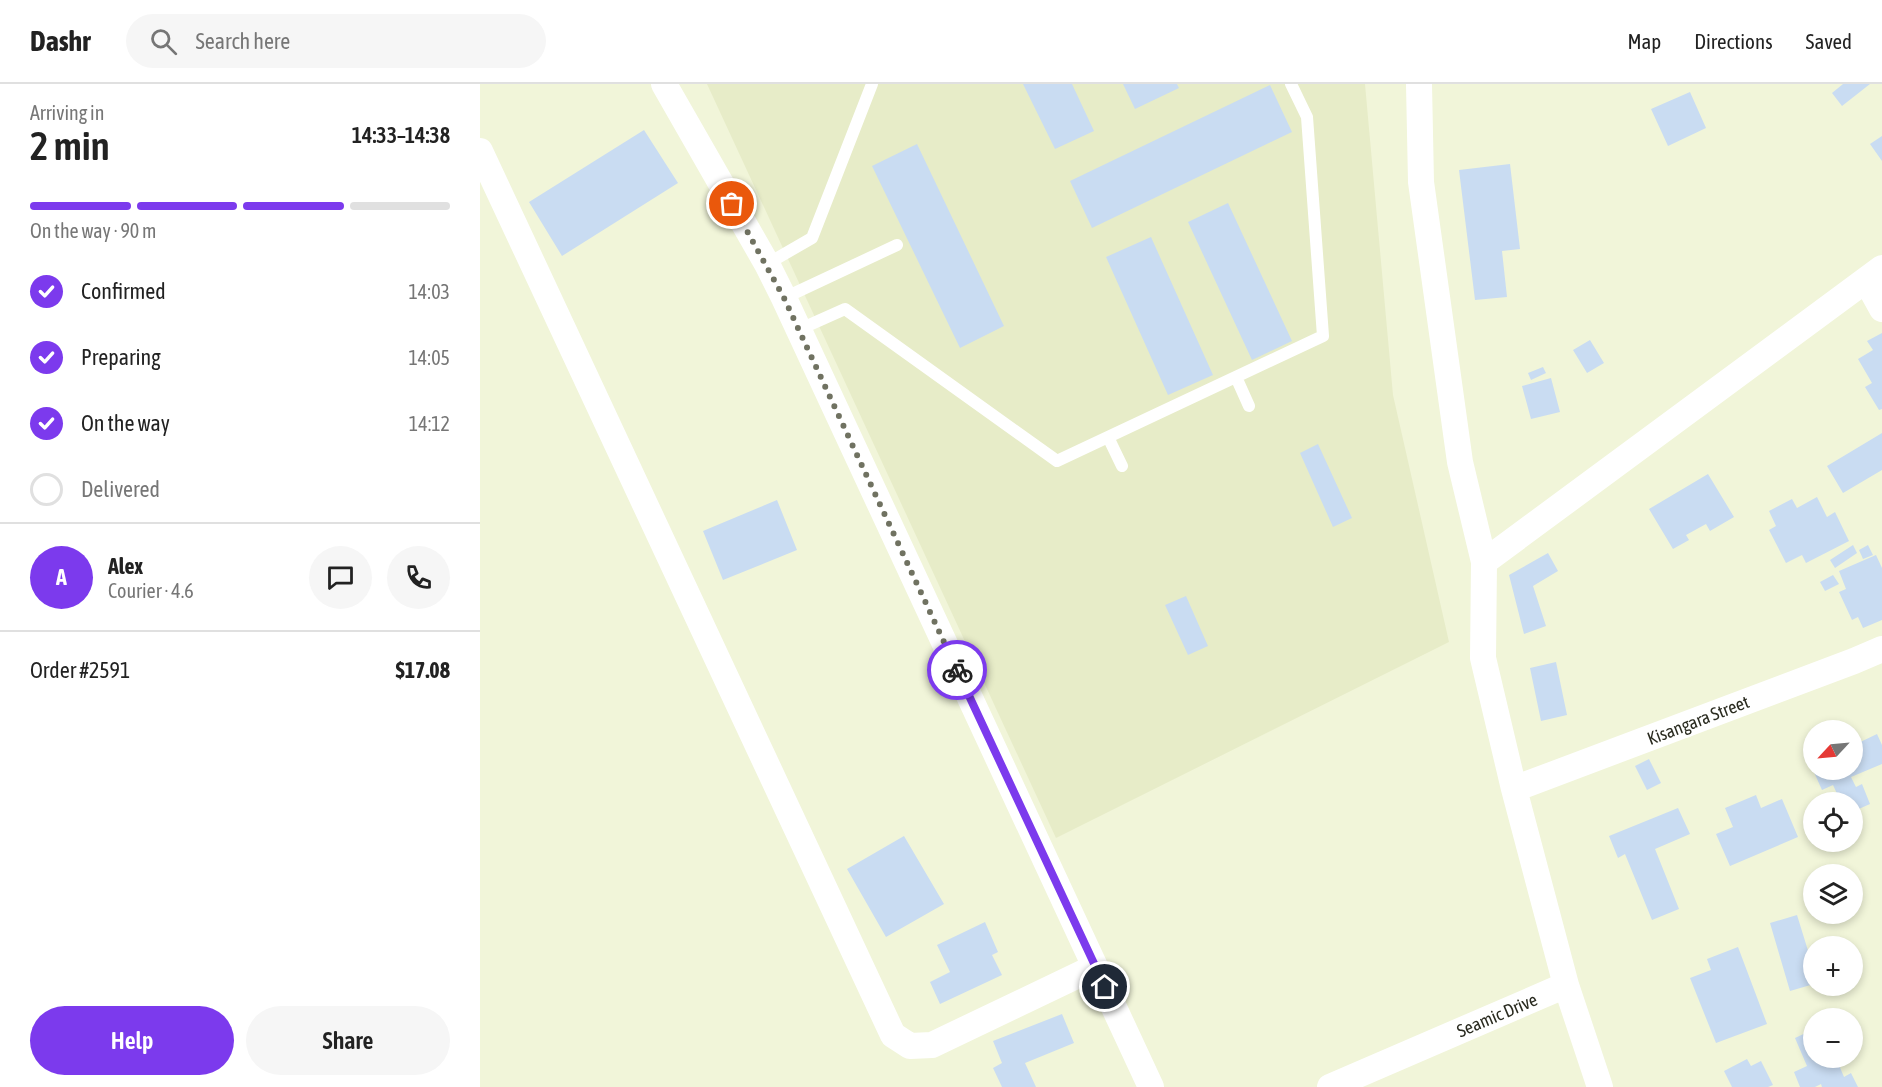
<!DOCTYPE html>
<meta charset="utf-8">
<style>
:root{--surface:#fff;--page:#f6f6f6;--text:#222;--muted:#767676;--line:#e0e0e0;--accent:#7c3aed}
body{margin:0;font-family:"Asap Condensed",sans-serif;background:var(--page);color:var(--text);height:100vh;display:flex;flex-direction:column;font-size:22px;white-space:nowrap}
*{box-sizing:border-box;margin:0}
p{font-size:20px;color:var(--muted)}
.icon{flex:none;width:33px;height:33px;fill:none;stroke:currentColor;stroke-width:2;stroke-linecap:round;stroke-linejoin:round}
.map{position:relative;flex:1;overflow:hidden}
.side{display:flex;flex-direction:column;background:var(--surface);width:480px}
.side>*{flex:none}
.needle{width:39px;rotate:244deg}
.controls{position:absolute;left:1323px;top:636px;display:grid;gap:12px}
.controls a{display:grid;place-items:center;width:60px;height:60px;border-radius:50%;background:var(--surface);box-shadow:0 3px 9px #0003;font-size:30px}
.pin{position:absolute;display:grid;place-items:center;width:51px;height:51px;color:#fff;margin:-26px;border:3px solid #fff;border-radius:50%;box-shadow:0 2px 6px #0007}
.courier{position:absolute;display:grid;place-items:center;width:60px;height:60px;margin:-30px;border:4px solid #7c3aed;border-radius:50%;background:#fff;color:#222;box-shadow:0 2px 8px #0007}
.overview em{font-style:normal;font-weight:600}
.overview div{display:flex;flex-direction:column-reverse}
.overview{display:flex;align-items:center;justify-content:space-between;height:102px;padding:0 30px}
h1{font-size:39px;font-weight:600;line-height:45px}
.bar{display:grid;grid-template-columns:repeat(4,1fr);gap:9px 6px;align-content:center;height:72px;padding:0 30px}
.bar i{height:8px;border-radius:4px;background:var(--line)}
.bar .active{background:var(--accent)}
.bar p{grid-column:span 4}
.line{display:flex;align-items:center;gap:15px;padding:0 30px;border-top:2px solid var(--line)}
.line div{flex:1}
.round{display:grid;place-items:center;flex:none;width:63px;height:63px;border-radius:32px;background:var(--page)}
ol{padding:0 30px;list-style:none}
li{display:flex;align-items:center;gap:18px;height:66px}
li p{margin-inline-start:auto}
li .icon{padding:6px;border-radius:50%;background:var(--accent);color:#fff;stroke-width:4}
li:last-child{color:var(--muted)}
li i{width:33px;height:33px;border:3px solid var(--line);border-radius:50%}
.action{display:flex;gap:12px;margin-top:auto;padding:12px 30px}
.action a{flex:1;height:69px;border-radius:36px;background:var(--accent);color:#fff;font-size:24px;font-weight:600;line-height:69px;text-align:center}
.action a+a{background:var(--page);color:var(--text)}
header{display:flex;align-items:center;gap:36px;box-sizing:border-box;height:84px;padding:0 30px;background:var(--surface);border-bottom:2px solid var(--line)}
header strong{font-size:28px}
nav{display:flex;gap:33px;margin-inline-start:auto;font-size:21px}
.search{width:420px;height:54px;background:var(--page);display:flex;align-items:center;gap:15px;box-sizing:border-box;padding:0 21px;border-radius:33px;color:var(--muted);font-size:22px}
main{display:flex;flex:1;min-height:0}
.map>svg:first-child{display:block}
</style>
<header>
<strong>Dashr</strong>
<div class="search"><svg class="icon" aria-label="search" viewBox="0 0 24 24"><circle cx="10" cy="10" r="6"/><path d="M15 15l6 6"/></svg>Search here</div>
<nav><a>Map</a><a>Directions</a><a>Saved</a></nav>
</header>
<main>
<section class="side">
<div class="overview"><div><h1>2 min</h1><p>Arriving in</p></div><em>14:33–14:38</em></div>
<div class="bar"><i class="active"></i><i class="active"></i><i class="active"></i><i></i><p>On the way · 90 m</p></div>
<ol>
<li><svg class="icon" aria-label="check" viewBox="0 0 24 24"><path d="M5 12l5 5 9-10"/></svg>Confirmed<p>14:03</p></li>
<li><svg class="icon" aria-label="check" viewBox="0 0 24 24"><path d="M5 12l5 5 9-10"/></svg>Preparing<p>14:05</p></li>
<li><svg class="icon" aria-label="check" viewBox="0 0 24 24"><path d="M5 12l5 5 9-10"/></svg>On the way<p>14:12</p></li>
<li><i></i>Delivered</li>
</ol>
<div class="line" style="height:108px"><b class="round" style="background:var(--accent);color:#fff">A</b><div><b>Alex</b><p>Courier · 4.6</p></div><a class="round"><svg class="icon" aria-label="chat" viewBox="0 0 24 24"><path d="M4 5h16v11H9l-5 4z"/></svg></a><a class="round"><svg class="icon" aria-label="phone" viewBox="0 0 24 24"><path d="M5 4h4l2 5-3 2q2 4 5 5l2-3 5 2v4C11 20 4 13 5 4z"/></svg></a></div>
<div class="line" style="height:78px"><div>Order #2591</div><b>$17.08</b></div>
<div class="action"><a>Help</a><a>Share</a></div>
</section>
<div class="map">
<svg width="1402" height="1003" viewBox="0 0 1402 1003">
<rect width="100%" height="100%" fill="#f1f5d9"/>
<path fill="#e7ecc8" d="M 227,0 L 885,0 L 913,311 L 969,558 L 576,754 Z"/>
<path fill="#c9dcf2" d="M 543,0 L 592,0 L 614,47 L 575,65 Z
M 643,0 L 697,0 L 699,4 L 655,25 Z
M 1363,0 L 1390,0 L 1362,22 L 1352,9 Z
M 790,1 L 812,48 L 612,144 L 590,97 Z
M 1210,8 L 1226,44 L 1188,62 L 1171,25 Z
M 164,46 L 198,99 L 82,172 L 49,118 Z
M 1402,52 L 1402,77 L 1390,60 Z
M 437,60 L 524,242 L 480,264 L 392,82 Z
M 1030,80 L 1040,165 L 1022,167 L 1027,213 L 995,216 L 979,86 Z
M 748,119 L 812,257 L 772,276 L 708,138 Z
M 671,153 L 733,291 L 688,311 L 626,173 Z
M 1402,249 L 1402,325 L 1399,326 L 1385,303 L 1392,299 L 1378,275 L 1393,266 L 1387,257 Z
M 1110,256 L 1124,279 L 1107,289 L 1093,266 Z
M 1063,283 L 1066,289 L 1051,296 L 1048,289 Z
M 1071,294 L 1080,328 L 1051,335 L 1042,302 Z
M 1402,349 L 1402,386 L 1363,409 L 1347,382 Z
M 838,360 L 872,434 L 853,443 L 820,369 Z
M 1228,390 L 1254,433 L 1230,447 L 1226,440 L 1206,451 L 1209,456 L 1193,465 L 1169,425 Z
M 1337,413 L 1347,433 L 1355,428 L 1369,457 L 1326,479 L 1322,471 L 1306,479 L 1289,446 L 1296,442 L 1289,427 L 1312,415 L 1317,424 Z
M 297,416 L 317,466 L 243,496 L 223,447 Z
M 1373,461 L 1377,469 L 1355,484 L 1350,476 Z
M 1388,461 L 1393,471 L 1383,475 L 1379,466 Z
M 1068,469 L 1078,487 L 1053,502 L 1066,542 L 1044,550 L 1029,491 Z
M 1396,471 L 1402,484 L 1402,536 L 1383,544 L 1378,533 L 1372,536 L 1359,508 L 1366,505 L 1359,487 Z
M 1353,491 L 1359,500 L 1345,507 L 1340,498 Z
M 706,512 L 728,562 L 708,571 L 685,521 Z
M 1076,578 L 1087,631 L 1061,637 L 1050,584 Z
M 1397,650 L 1402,661 L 1402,680 L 1371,693 L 1376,703 L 1382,700 L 1390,720 L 1372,728 L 1372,718 L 1356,718 L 1355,716 L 1359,714 L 1353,701 L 1342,706 L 1333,686 L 1372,686 L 1372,662 Z
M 1169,675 L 1181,699 L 1167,706 L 1155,682 Z
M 1276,711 L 1281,724 L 1302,715 L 1318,753 L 1250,782 L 1236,750 L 1253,743 L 1245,724 Z
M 1198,724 L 1210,750 L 1175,765 L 1199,825 L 1172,836 L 1145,770 L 1138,774 L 1129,752 Z
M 424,752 L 464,820 L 406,853 L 367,785 Z
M 1317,831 L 1334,886 L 1334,900 L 1310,907 L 1290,839 Z
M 505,838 L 518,868 L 512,871 L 522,891 L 460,920 L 450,898 L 470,888 L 457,861 Z
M 1258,863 L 1287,940 L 1236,959 L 1210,894 L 1231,886 L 1227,875 Z
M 582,930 L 594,959 L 545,979 L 556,1003 L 522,1003 L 513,984 L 522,979 L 513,957 Z
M 1334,945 L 1334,974 L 1356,974 L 1364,993 L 1371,989 L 1378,1003 L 1342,1003 L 1341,1000 L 1335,1003 L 1320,1003 L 1314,988 L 1327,982 L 1315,954 Z
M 1267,975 L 1271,982 L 1281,977 L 1293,1001 L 1288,1003 L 1252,1003 L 1244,987 Z"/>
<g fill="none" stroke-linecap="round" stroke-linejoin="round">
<path stroke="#fff" stroke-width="12" d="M 287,180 L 332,154 L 392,0
M 304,214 L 417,161
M 318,246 L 365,225 L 577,377 L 843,252 L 827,33 L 811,0
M 756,293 L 769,322
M 628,353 L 642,382"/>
<path stroke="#fff" stroke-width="26" d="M 184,0 L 287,180 L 304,214 L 671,1003
M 939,0 L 941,98 L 980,378 L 1004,478 L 1003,574 L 1034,705 L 1086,901
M 0,67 L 413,951 L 430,962 L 452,961 L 615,883
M 1386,196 L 1402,225
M 1004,478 L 1402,184
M 1034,705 L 1374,577 L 1402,565
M 850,1003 L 1086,901 L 1120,1003"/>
</g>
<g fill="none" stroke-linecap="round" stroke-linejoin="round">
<path stroke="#707261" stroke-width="6" stroke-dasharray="0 10.8" d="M 252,120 L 304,214 L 477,586"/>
<path stroke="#7c3aed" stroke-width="8" d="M 477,586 L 625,903"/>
</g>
<g text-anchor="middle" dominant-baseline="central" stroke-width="5" stroke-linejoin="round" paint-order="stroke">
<g font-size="18" fill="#2a2b20" stroke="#fff">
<text transform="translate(1218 636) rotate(-21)">Kisangara Street</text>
<text transform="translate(1017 931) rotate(-23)">Seamic Drive</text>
</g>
</g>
</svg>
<div class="controls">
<a><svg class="needle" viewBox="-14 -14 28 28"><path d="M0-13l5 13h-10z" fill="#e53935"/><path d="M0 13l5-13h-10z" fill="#767676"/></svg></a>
<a><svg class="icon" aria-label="locate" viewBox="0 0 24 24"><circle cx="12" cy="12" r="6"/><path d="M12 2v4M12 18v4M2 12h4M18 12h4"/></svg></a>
<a><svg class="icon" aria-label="layers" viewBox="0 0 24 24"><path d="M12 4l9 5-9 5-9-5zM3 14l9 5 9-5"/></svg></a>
<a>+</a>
<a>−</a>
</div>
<div class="pin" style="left:252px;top:120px;background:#ea580c"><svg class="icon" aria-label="bag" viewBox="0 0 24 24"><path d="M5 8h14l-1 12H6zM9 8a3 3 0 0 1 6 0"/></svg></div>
<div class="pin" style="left:625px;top:903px;background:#1f2937"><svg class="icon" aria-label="home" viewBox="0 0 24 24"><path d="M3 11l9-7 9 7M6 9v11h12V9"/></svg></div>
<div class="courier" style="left:477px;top:586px"><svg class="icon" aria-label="bike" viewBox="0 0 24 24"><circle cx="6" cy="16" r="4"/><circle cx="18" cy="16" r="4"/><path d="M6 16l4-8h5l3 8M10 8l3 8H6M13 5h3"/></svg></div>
</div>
</main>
